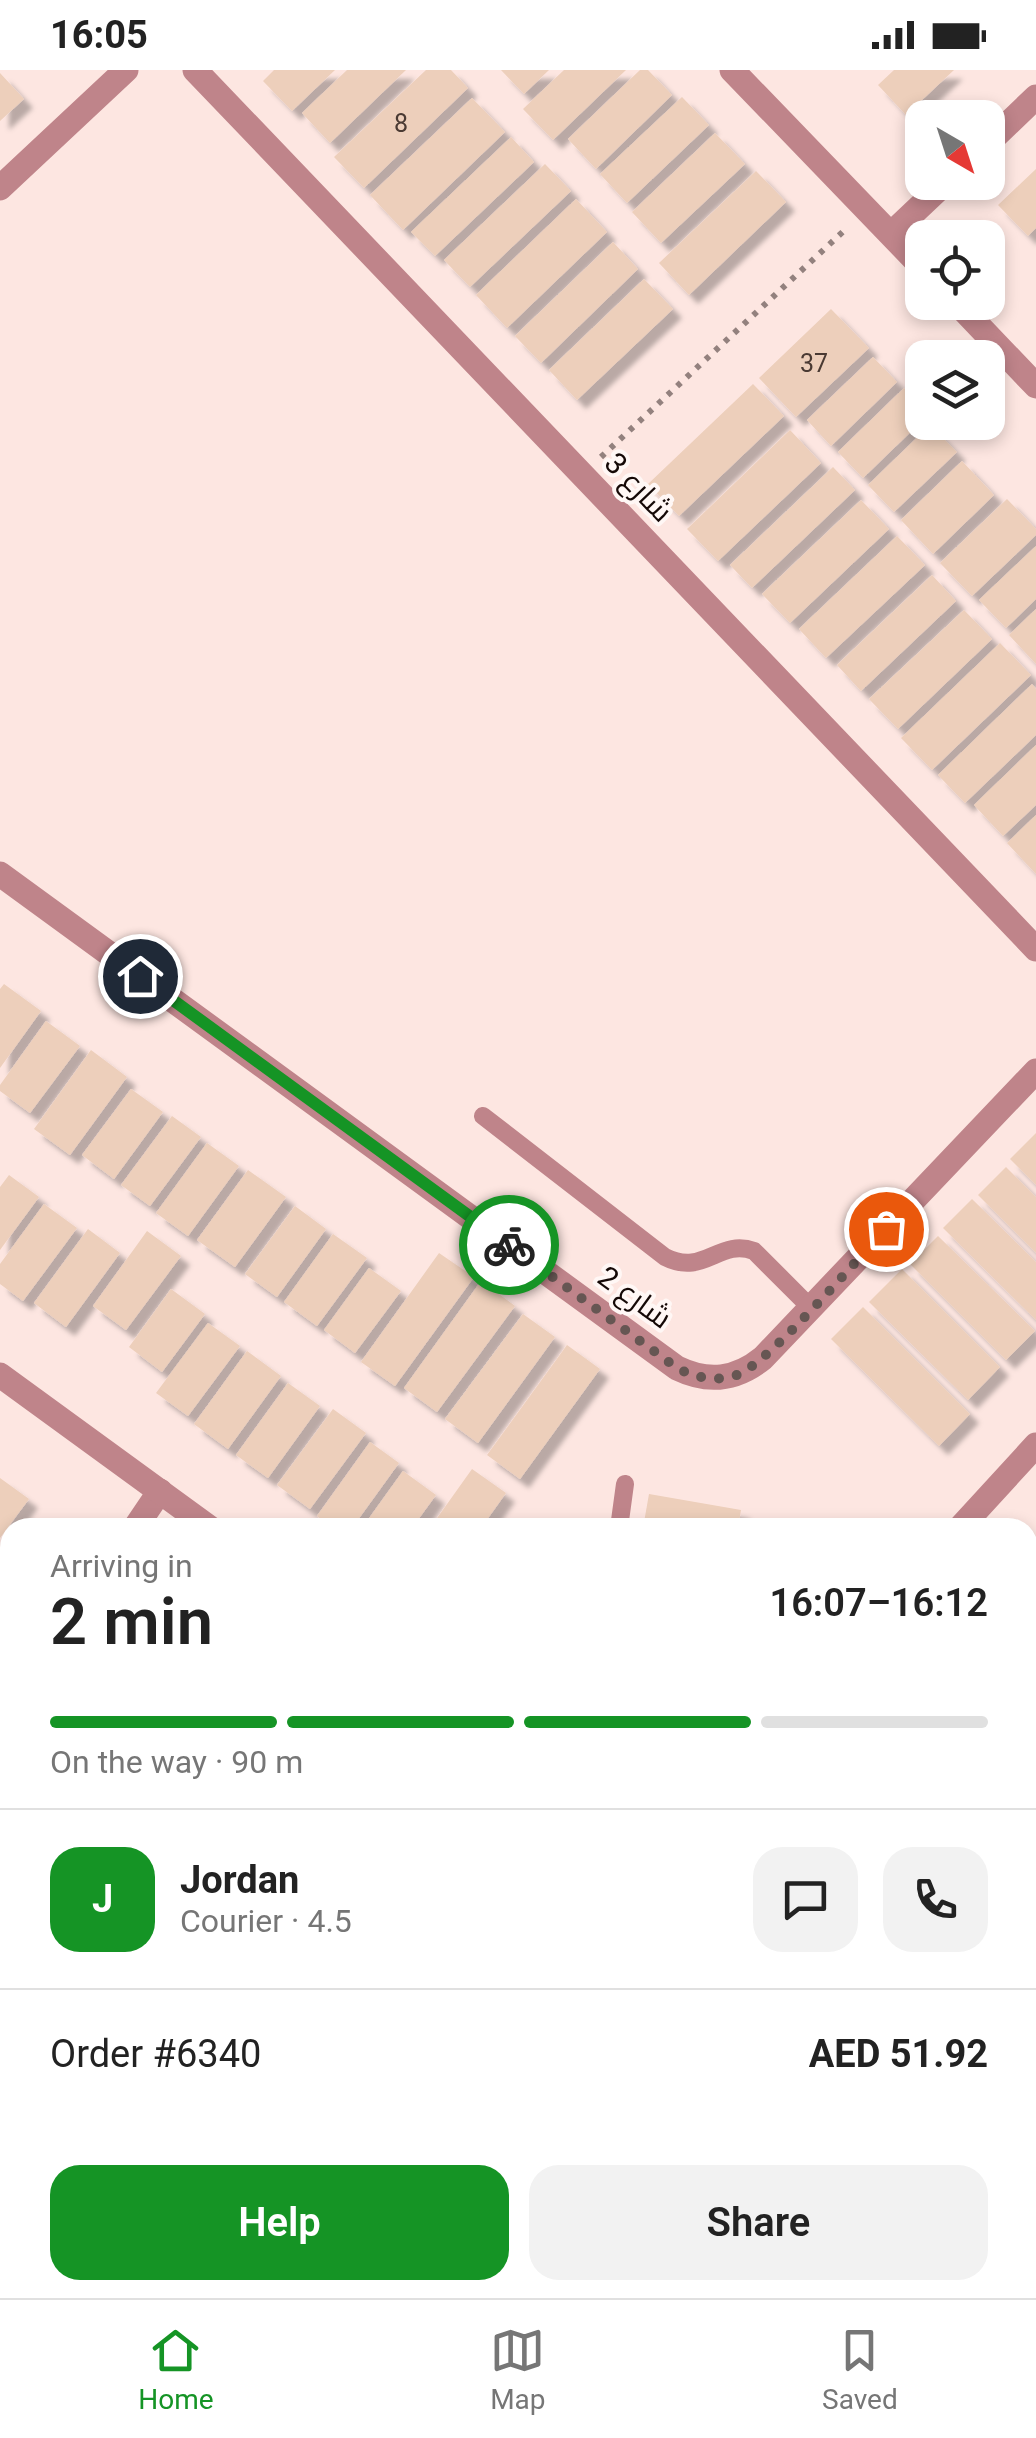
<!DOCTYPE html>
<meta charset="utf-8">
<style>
:root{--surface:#fff;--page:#f2f2f2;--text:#222;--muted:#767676;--line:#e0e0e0;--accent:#159425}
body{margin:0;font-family:Roboto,Cairo,sans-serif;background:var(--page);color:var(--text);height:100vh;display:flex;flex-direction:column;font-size:38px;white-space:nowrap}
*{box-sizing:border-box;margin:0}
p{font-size:32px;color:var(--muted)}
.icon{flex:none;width:55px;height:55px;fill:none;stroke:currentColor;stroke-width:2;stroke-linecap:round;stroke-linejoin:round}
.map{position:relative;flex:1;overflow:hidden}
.sheet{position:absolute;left:0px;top:1448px;width:1038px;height:782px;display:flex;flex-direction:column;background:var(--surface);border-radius:30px 30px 0 0;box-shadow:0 5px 15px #0003}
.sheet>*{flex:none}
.needle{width:65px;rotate:141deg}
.fabs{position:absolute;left:905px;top:30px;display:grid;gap:20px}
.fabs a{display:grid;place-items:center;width:100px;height:100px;border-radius:20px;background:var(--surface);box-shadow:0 5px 15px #0003;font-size:50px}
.pin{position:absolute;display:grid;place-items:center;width:85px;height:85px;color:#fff;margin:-42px;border:5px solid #fff;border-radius:50%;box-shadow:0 2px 10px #0007}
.courier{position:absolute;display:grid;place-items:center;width:100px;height:100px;margin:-50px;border:8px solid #159425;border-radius:50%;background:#fff;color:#222;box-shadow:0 2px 12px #0007}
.summary em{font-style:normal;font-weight:600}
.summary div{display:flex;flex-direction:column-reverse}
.summary{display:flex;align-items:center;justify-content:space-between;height:170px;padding:0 50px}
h1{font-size:65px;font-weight:600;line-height:75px}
.bar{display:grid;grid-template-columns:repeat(4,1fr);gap:15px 10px;align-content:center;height:120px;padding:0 50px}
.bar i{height:12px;border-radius:8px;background:var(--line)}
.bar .selected{background:var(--accent)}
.bar p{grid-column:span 4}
.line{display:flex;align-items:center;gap:25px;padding:0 50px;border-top:2px solid var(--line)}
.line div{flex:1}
.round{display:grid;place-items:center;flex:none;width:105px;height:105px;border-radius:30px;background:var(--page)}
.action{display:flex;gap:20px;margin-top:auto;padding:20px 50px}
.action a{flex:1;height:115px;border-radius:30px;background:var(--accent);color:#fff;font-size:40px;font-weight:600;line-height:115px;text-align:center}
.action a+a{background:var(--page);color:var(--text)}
.status{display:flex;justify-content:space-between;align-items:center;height:70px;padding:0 50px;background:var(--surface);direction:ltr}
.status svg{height:28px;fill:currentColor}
.tabs{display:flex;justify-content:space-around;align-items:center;height:140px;border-top:2px solid var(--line);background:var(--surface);font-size:28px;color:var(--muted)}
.tabs a{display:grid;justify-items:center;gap:5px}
.tabs .selected{color:var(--accent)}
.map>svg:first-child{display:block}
</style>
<div class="status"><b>16:05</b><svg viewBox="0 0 49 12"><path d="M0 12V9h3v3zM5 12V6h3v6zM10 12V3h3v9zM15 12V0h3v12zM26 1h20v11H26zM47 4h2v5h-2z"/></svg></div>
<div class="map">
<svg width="1036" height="2228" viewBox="0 0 1036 2228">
<defs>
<filter id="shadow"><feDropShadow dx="9" dy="9" stdDeviation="2.5" flood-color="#0004"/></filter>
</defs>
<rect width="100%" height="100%" fill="#fde6e1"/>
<path fill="#edcfbb" filter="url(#shadow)" d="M 274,0 L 335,0 L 292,41 L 263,11 Z
M 347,0 L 406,0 L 330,73 L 302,43 Z
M 426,0 L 451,0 L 468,18 L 364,118 L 334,87 Z
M 501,0 L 549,0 L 524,24 Z
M 564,0 L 626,0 L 553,70 L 523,39 Z
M 640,0 L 648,0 L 672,25 L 596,99 L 568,69 Z
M 894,0 L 954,0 L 906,45 L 878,15 Z
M 0,3 L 24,29 L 0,51 Z
M 682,27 L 709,55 L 627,133 L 600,104 Z
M 472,28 L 505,62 L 403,160 L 370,125 Z
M 715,63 L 745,94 L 661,173 L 632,142 Z
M 511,67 L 534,92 L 435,186 L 411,162 Z
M 545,94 L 571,121 L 470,217 L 444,190 Z
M 1036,99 L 1036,158 L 1028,166 L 998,135 Z
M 756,101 L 786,132 L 689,225 L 659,193 Z
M 576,129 L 607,162 L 507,258 L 476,225 Z
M 613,172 L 638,199 L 541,293 L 515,266 Z
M 644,209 L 673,239 L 577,330 L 549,300 Z
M 831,239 L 869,278 L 796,347 L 759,308 Z
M 873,287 L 897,312 L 831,376 L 807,350 Z
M 753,314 L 784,346 L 679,446 L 648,414 Z
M 904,318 L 922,338 L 922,351 L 863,408 L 838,382 Z
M 930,355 L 957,382 L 894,442 L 868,415 Z
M 790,360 L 821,393 L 718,491 L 687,459 Z
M 962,391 L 994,425 L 933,484 L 901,450 Z
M 833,397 L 855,420 L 752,518 L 730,495 Z
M 1007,429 L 1036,459 L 1036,465 L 972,526 L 940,493 Z
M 861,430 L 889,459 L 790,553 L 762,524 Z
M 897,466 L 925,495 L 826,588 L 799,559 Z
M 1036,476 L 1036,529 L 1006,558 L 979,530 Z
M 932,505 L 956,531 L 861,621 L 837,595 Z
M 1036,539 L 1036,594 L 1009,565 Z
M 964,540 L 992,569 L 898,659 L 869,629 Z
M 1000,573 L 1031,605 L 932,700 L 901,668 Z
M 1032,614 L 1036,619 L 1036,665 L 965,733 L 938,705 Z
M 1036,675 L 1036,735 L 1003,766 L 974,735 Z
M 1036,745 L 1036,804 L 1007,773 Z
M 4,914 L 41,941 L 0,998 L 0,919 Z
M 46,951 L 80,976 L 30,1043 L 0,1021 L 0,1015 Z
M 91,980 L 127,1007 L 70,1085 L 34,1059 Z
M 131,1019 L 163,1042 L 114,1109 L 82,1085 Z
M 172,1046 L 201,1067 L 150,1136 L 121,1115 Z
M 1036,1063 L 1036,1115 L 1010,1089 Z
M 207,1073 L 239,1096 L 188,1166 L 156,1143 Z
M 1006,1097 L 1036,1127 L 1036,1183 L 978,1125 Z
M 248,1100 L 286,1127 L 235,1197 L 197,1170 Z
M 9,1105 L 39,1127 L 0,1180 L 0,1117 Z
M 972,1129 L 1036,1192 L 1036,1250 L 943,1158 Z
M 44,1134 L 77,1158 L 23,1231 L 0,1214 L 0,1194 Z
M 295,1136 L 326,1159 L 277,1227 L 245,1204 Z
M 88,1159 L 120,1183 L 66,1257 L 34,1233 Z
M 147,1161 L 181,1186 L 126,1260 L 93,1236 Z
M 333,1164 L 367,1188 L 317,1256 L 284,1232 Z
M 938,1166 L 1035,1261 L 1006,1290 L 910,1194 Z
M 439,1183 L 474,1207 L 395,1316 L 361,1292 Z
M 369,1198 L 401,1221 L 355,1283 L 324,1260 Z
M 902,1199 L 1000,1297 L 968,1330 L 869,1232 Z
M 481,1211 L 515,1236 L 437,1342 L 404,1318 Z
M 171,1219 L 205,1244 L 162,1302 L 129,1277 Z
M 863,1237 L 970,1344 L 939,1376 L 831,1269 Z
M 523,1244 L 555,1267 L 478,1373 L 445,1349 Z
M 208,1253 L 240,1276 L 188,1346 L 156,1323 Z
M 567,1275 L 600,1299 L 520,1409 L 487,1385 Z
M 247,1281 L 281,1306 L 228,1379 L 194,1354 Z
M 288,1313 L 320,1336 L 268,1408 L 236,1385 Z
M 333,1339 L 366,1363 L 310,1439 L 277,1415 Z
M 370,1372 L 399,1393 L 352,1458 L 332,1458 L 317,1446 Z
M 472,1399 L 506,1423 L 481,1458 L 430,1458 Z
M 403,1401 L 436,1425 L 412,1458 L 362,1458 Z
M 0,1408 L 29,1429 L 0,1468 Z
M 649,1424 L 741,1440 L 738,1458 L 643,1458 Z"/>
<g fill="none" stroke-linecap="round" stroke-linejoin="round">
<path stroke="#93817e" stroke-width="6" stroke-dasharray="5 8" stroke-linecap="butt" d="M 601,387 L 848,157
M 1028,1762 L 1036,1760"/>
<path stroke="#bf848a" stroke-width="18" d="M 483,1046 L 665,1187 C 704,1207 719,1168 754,1181 L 811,1238
M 619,1458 L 625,1414
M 1028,1602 L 1036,1594
M 0,1793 L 10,1801"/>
<path stroke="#bf848a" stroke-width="25" d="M 195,0 L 1036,879
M 732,0 L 922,197
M 988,73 L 1036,27
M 0,118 L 126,0
M 891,164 L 946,112
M 956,232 L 1036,316
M 0,804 L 677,1298 C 708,1313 736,1310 763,1288 L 1036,1001
M 135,1458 L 160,1421
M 0,1652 L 10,1638"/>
<path stroke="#bf848a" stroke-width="25" d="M 0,1305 L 210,1458
M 960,1458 L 1036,1375"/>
<path stroke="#6d0826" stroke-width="30" d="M 1028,1849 L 1036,1848
M 1028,1885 L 1036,1884
M 0,1974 L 10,1974
M 1028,1989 L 1036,1988
M 1028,2126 L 1036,2125
M 285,2228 L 295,2220
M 415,2228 L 425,2220
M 735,2228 L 755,2220"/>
</g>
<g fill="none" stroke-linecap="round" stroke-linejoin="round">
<path stroke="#665653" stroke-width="10" stroke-dasharray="0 18" d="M 509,1175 L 677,1298 C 696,1308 716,1312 737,1305 C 769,1293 857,1189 886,1159"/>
<path stroke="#159425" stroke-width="12" d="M 140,906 L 509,1175"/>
</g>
<g text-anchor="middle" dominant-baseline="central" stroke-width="8" stroke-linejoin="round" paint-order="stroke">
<g font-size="25" fill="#4a3a33">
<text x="401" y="53">8</text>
<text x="814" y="293">37</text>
</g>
<g font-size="30" fill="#140806" stroke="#fff7f5">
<text transform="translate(639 417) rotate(46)">شارع 3</text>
<text transform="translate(635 1227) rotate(36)">شارع 2</text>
</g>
</g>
</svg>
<div class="fabs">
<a><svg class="needle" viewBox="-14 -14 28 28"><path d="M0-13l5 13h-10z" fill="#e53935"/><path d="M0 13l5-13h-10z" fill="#767676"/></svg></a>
<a><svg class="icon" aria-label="locate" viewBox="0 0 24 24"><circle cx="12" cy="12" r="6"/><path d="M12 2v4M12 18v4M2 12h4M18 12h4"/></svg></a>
<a><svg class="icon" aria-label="layers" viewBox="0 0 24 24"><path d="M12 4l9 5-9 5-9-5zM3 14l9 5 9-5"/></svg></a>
</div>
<div class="pin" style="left:886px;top:1159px;background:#ea580c"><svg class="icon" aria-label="bag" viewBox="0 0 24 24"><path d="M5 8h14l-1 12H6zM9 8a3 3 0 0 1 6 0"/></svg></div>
<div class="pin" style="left:140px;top:906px;background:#1f2937"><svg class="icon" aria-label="home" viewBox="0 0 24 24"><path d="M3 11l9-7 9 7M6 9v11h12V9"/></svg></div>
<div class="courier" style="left:509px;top:1175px"><svg class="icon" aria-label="bike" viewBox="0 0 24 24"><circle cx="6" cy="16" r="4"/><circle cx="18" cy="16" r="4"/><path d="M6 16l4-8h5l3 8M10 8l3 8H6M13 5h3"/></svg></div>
<section class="sheet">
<div class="summary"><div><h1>2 min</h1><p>Arriving in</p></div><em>16:07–16:12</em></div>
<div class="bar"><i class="selected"></i><i class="selected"></i><i class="selected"></i><i></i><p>On the way · 90 m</p></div>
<div class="line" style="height:180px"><b class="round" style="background:var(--accent);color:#fff">J</b><div><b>Jordan</b><p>Courier · 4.5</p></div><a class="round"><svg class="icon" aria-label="chat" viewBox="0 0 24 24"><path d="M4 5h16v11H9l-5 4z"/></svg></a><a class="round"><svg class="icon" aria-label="phone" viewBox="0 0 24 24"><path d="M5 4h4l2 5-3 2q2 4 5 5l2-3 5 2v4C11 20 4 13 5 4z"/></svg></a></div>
<div class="line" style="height:130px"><div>Order #6340</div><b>AED 51.92</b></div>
<div class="action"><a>Help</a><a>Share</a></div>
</section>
</div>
<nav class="tabs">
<a class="selected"><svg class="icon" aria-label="home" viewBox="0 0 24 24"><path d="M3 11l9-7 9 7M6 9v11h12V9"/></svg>Home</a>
<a><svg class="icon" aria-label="map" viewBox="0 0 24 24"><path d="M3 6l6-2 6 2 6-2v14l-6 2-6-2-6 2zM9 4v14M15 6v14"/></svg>Map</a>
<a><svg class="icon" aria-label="saved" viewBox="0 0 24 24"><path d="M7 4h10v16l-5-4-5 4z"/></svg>Saved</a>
</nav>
